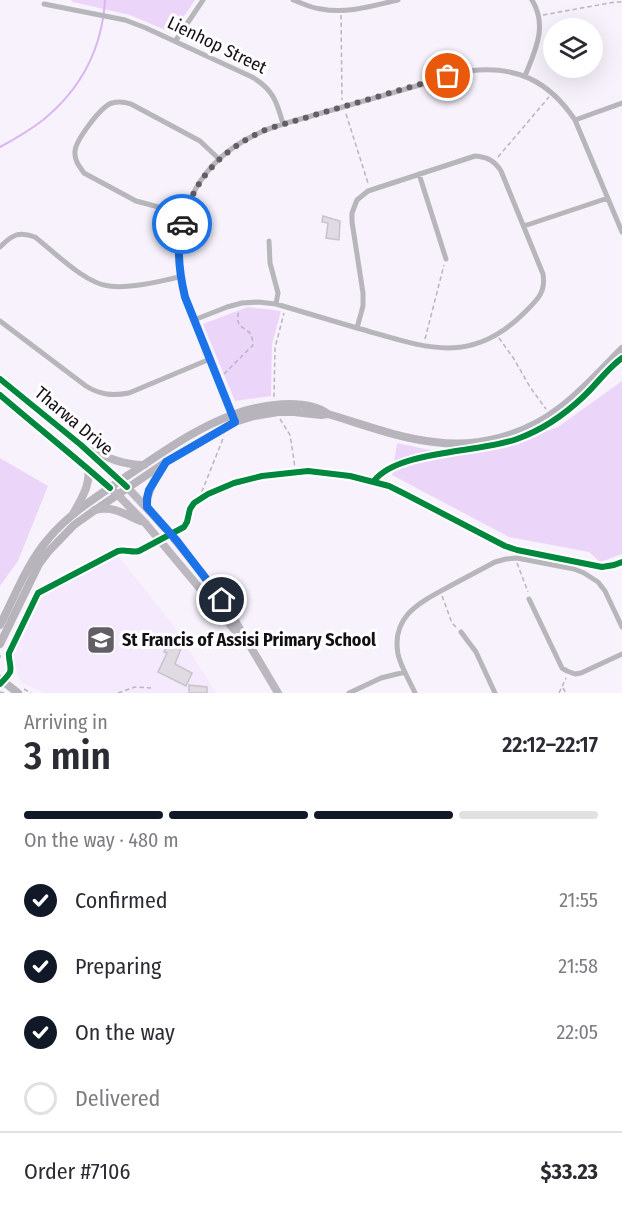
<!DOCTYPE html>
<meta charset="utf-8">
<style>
:root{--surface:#fff;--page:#f2f2f3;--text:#2b2b33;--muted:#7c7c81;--line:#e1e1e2;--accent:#111827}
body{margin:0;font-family:"Fira Sans Condensed",sans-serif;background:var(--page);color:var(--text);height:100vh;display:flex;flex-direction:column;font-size:22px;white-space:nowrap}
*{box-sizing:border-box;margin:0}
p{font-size:20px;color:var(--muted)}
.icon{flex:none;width:33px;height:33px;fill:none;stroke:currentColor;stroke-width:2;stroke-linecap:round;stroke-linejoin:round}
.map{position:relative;height:693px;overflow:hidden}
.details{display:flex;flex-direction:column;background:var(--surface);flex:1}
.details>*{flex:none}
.controls{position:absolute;left:543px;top:18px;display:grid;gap:12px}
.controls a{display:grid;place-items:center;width:60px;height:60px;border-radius:50%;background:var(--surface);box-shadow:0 6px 24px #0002;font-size:30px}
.pin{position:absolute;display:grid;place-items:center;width:51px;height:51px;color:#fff;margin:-26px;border:3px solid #fff;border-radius:50%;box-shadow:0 2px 6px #0007}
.courier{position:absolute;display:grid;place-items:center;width:60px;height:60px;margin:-30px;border:4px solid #1a73e8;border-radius:50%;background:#fff;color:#222;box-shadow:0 2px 8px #0007}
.head em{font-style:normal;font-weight:600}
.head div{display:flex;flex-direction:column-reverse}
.head{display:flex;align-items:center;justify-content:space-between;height:102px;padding:0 24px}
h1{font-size:39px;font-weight:600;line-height:45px}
.bar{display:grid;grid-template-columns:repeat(4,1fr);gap:9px 6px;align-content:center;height:72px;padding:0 24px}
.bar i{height:8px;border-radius:4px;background:var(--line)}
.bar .current{background:var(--accent)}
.bar p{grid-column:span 4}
.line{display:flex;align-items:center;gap:15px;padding:0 24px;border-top:2px solid var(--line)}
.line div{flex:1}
ol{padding:0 24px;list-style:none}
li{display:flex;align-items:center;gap:18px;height:66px}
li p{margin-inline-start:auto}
li .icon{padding:6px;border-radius:50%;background:var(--accent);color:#fff;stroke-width:4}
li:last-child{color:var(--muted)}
li i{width:33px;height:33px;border:3px solid var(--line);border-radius:50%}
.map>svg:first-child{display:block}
</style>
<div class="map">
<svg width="622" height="693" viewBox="0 0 622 693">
<rect width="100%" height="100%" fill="#f7f2fc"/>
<path fill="#f4e9fd" d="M 118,556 L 172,624 L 216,693 L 44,693 L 21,682 L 12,657 L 42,596 Z"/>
<path fill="#ebd6fa" d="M 71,0 L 195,0 L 174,31 L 168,31 L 130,15 L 73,2 Z
M 248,307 L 281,311 L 272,344 L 271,396 L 235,401 L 203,324 Z
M 622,381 L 622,554 L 600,562 L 589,552 L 509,537 L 392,475 L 397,443 L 434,451 L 495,449 L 558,427 Z
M 0,458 L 48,486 L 18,561 L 0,586 Z"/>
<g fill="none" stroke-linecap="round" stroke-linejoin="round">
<path stroke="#d8b6f0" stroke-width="2" d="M 0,147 C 15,139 30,130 43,120 C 81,89 102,49 105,0"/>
</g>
<path fill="#e0dbe3" stroke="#c7c3cb" stroke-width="1.5" d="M 323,216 L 340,221 L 339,240 L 326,238 L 328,223 L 322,222 Z
M 169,640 L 182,646 L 175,664 L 192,673 L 186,686 L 158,672 L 167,653 L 164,652 Z
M 189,685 L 207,687 L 207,693 L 189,693 Z"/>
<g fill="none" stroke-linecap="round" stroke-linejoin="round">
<path stroke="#b9b6bc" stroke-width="1.5" stroke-dasharray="4.5 3" stroke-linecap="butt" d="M 341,15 L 342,100
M 543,15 L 615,2 L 622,2
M 346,114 L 368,183
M 498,157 L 549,97
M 499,338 L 514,359 L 530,387 L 546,409
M 425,339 L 444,265
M 224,374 L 253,345 C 253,343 252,337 251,335 C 245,325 234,330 239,310
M 274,397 L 275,348 L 284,313
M 280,419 L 290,435 L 294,460 L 295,472
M 199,499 L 224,436
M 517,563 L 528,592
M 442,596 L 452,623 L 456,627
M 0,655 L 0,658
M 563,688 L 566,693
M 24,689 L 31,693
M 0,692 L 4,693
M 118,693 L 135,687 L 151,688
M 559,693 L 566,678"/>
<path stroke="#b7b6ba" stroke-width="5" d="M 293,0 C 302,3 311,8 321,9 C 347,14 372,6 398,0
M 44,4 L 125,20 L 146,28 L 252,77 C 273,89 277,102 283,124
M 176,40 L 203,0
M 525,76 C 535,51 548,26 532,0
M 575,120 L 622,103
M 419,174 L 446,259
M 185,214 L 136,201 L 84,173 C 79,166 74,160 75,151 C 76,140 101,106 112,103 C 119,101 125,102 131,104 L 200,141 L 219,159
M 524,226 L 608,198
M 269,241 L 270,263 L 278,293 L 276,304
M 0,247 C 12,235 18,231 35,237 C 54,252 86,284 109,286 C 131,289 159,281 180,277
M 194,320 L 227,307 L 242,303 L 258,302 L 276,304 L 357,328 L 363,306 L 363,293 L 352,222 L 352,213 L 357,200 L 368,191 L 475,156 C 487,157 494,160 501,171 L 543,274 C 546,293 537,300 524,313 C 469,368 422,346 357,328
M 0,321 L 86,386 C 100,395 113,396 129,393 L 210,359
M 234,418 L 185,297 C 165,214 201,149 283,124 L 469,71 C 516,65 549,81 575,120 L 622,232
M 529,599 L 562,668 L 567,671 L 575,674 L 581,673 L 622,654
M 461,632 L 476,652 L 495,693
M 349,693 L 381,678 L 405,672
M 415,693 C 410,681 401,668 398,654 C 391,615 421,602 450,586 C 465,578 480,570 495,562 L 506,559 L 517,558 L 574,569 L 584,573 L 598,582 L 605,591 L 622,627"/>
<path stroke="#b7b4bb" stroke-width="8" d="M 0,625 C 15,596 27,563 49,538 C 70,513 98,496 124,478 C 159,455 195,428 235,414 C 259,405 305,397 328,414 C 362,424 398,438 434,442 C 477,448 524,436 559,409 C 582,392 602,369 622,349
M 0,644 L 39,564 L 48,552 L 74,525 L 95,510 L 166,462 L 235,422 L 254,416 L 278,412 L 294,412 L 321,415 L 328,414
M 0,679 L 18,693"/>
<path stroke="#bbb7bf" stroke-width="8" d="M 0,379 L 81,445 L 127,487 L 166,529 L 203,574 L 231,614 L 278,693
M 0,395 L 19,412 L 88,468 L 117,494 L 146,524 L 237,633
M 90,449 C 108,458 123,465 144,465
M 147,507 C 146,490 158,476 166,462
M 95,510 C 114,506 123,513 140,521
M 73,514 C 81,499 91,485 88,468"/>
<g stroke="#fff" stroke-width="10">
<path id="cycleway" d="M 0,379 L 81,445 L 127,487
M 0,395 C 36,426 74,456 110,488
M 374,481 C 398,450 480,453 517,439 C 542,430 564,415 583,397 C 596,385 607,369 622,358
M 0,684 C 3,681 8,676 10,672 C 12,667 8,659 9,653 L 38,593 L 118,551 C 125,549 132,553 139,551 L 184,527 L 187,522 L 190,509 L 194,503 L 208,494 L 234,483 L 262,476 L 308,471 L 350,476 L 389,486 L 405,494 L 505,546 L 517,550 L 602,567 L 614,565 L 622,562"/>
</g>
<use href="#cycleway" stroke="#00873e" stroke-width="6"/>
</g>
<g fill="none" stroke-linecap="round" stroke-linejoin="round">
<path stroke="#635e66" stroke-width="6" stroke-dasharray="0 10.8" d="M 182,224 C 194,177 224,148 267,129 L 448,76"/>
<path stroke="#1a73e8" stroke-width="8" d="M 182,224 C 176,248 179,272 185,297 L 235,422 L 166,462 L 149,490 L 147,498 L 147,507 L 177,541 L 222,600"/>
</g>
<defs>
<g id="school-square" transform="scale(1.5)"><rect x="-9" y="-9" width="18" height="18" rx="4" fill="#635e66" stroke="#fff"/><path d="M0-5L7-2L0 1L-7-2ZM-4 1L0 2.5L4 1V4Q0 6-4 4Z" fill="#fff"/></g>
</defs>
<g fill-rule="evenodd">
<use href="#school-square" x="101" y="640"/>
</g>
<g text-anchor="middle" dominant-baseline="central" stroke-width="6" stroke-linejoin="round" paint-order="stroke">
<g font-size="18" fill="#130f16" stroke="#fff">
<text transform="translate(217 45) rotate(26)">Lienhop Street</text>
<text transform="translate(74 421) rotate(40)">Tharwa Drive</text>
</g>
<g font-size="18" font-weight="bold" fill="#130f16" stroke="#fff" text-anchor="start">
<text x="122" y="640">St Francis of Assisi Primary School</text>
</g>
</g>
</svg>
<div class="controls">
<a><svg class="icon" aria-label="layers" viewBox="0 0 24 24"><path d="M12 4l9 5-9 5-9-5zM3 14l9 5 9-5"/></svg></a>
</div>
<div class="pin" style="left:448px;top:76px;background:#ea580c"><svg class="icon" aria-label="bag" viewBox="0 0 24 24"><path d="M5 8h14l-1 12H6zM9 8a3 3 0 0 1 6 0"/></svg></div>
<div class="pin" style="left:222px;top:600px;background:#1f2937"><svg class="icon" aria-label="home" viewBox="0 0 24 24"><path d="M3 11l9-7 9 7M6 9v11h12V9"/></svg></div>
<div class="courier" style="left:182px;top:224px"><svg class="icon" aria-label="car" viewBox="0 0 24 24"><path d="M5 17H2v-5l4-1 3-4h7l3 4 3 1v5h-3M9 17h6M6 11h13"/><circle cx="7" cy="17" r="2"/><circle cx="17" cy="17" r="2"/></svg></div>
</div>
<section class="details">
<div class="head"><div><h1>3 min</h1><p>Arriving in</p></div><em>22:12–22:17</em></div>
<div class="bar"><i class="current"></i><i class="current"></i><i class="current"></i><i></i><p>On the way · 480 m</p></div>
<ol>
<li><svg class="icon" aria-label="check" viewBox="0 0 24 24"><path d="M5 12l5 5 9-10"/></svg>Confirmed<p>21:55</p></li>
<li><svg class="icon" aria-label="check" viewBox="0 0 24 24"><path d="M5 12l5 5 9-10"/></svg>Preparing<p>21:58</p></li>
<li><svg class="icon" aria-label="check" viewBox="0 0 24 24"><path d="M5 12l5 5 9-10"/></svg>On the way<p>22:05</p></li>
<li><i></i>Delivered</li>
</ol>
<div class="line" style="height:78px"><div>Order #7106</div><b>$33.23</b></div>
</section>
